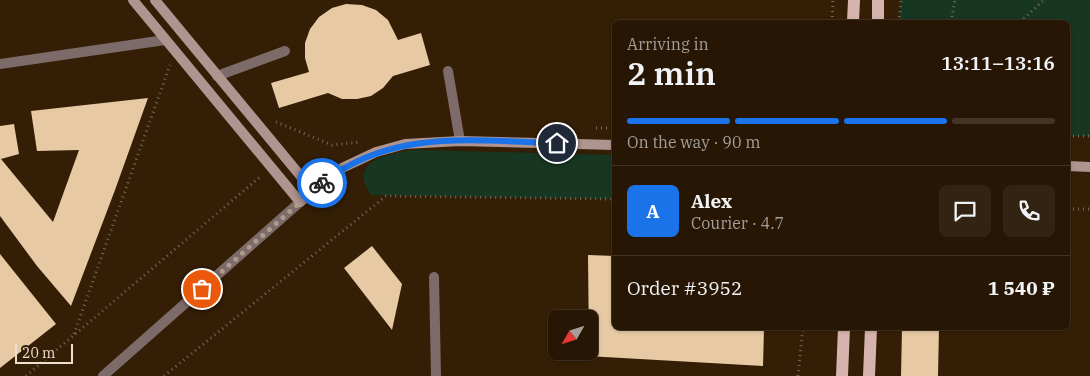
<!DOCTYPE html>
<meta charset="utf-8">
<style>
:root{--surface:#271604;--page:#332313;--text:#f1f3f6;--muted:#a49f9a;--line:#433526;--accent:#1a73e8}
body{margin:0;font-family:"IBM Plex Serif",serif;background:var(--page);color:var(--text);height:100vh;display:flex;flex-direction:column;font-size:19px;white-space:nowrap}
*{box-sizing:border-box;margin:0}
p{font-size:16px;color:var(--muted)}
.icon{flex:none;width:28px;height:28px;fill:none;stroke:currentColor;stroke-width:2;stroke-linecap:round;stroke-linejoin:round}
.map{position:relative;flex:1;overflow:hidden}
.details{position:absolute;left:612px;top:20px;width:458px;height:310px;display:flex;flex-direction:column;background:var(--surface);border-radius:8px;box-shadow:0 1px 4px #0004,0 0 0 1px var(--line)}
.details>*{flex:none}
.needle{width:32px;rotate:231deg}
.fabs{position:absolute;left:548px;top:310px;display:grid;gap:10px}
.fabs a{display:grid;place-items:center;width:50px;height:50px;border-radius:8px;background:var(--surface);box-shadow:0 1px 4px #0004,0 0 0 1px var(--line);font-size:25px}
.scale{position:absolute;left:15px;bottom:12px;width:58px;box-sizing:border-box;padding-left:5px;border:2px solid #eedfd1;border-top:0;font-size:14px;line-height:18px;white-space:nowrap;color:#eedfd1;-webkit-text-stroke:4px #341e06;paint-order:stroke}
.pin{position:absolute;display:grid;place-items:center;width:42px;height:42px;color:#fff;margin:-21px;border:2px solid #fff;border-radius:50%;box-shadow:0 1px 5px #0007}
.courier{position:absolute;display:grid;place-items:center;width:50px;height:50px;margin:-25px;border:4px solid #1a73e8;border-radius:50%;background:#fff;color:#222;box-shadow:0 1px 6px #0007}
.overview em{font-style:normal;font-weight:600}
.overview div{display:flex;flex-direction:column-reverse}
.overview{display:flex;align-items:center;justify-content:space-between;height:85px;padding:0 15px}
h1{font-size:32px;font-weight:600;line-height:38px}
.bar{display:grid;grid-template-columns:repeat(4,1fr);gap:8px 5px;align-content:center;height:60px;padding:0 15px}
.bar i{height:6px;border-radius:4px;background:var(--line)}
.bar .current{background:var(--accent)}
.bar p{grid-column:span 4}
.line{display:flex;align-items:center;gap:12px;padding:0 15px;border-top:1px solid var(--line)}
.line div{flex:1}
.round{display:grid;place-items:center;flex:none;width:52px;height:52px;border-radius:8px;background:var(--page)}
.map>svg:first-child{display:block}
</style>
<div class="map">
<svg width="1090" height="376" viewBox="0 0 1090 376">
<rect width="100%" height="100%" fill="#341e06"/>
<path fill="#173723" d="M 901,0 L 1090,0 L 1090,136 L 1068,136 L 1068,22 L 899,22 Z
M 417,150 L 615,155 L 615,199 L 371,195 C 346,160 392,152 417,150 Z"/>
<path fill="#e7caa4" d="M 346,4 L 362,5 L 376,10 L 388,20 L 398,40 L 421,33 L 430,65 L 393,76 L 383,88 L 371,96 L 357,99 L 342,99 L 328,93 L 279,108 L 271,83 L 309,72 L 305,58 L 305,43 L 310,29 L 319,17 L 332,8 Z
M 148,98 L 115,190 L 71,306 L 37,266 L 0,216 L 0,126 L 14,124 L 19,154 L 1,159 L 53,222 L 79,150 L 37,151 L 31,111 Z
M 372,246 L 402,284 L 392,330 L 344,268 Z
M 0,254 L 56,324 L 0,368 Z
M 588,255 L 615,256 L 615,328 L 764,328 L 763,366 L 587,356 L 589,351 Z
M 902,328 L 939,328 L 938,376 L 901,376 Z"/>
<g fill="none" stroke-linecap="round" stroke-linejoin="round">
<path stroke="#7b6854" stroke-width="3" stroke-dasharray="1 4" stroke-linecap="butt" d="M 832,22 L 833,0
M 899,22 L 901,0
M 951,22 L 955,0
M 1020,22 L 1044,0
M 276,122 L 332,145 L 360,142
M 596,128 L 615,128
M 1068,136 L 1090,136
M 1068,209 L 1090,209
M 74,334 L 170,65
M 26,376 L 261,176
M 164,376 L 386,196 L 615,199
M 798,376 L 803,328"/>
<path stroke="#7c6b69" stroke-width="10" d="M 0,64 L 165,40
M 448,71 L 460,141
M 217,76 L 285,51
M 434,277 L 436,376
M 103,376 L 300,202"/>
<path stroke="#af9490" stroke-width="10" d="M 133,0 L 300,202 L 342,168 L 376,152 L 405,144 L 460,141 L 615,145
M 155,0 L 313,191
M 1068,166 L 1090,167"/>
<path stroke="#d7b3ae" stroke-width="12" d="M 853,22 L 854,0
M 878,22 L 878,0
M 842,376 L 844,328
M 869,376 L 871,328"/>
</g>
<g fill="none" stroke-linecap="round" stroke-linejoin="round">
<path stroke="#ad9b8a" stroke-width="5" stroke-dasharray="0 9" d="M 202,289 L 322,183"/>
<path stroke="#1a73e8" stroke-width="6" d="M 322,183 C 393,128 473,141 557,143"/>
</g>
</svg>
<div class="fabs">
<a><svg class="needle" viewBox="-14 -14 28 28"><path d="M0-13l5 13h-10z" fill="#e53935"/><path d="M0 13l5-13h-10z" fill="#a49f9a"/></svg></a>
</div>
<div class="scale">20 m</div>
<div class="pin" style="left:202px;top:289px;background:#ea580c"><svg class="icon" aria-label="bag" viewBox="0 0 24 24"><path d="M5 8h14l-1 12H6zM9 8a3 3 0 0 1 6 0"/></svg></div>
<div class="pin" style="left:557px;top:143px;background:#1f2937"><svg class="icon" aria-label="home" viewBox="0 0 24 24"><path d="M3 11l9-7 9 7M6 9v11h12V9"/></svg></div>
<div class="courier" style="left:322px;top:183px"><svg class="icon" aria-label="bike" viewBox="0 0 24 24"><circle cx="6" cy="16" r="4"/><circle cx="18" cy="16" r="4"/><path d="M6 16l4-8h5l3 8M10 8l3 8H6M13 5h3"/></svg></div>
<section class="details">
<div class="overview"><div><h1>2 min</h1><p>Arriving in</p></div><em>13:11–13:16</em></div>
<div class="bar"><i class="current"></i><i class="current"></i><i class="current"></i><i></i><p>On the way · 90 m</p></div>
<div class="line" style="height:90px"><b class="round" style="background:var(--accent);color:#fff">A</b><div><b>Alex</b><p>Courier · 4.7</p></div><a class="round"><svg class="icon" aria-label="chat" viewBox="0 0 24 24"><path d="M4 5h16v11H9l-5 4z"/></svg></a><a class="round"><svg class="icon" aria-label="phone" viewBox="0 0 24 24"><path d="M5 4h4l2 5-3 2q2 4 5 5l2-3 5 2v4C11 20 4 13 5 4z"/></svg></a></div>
<div class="line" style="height:65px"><div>Order #3952</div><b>1 540 ₽</b></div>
</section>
</div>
